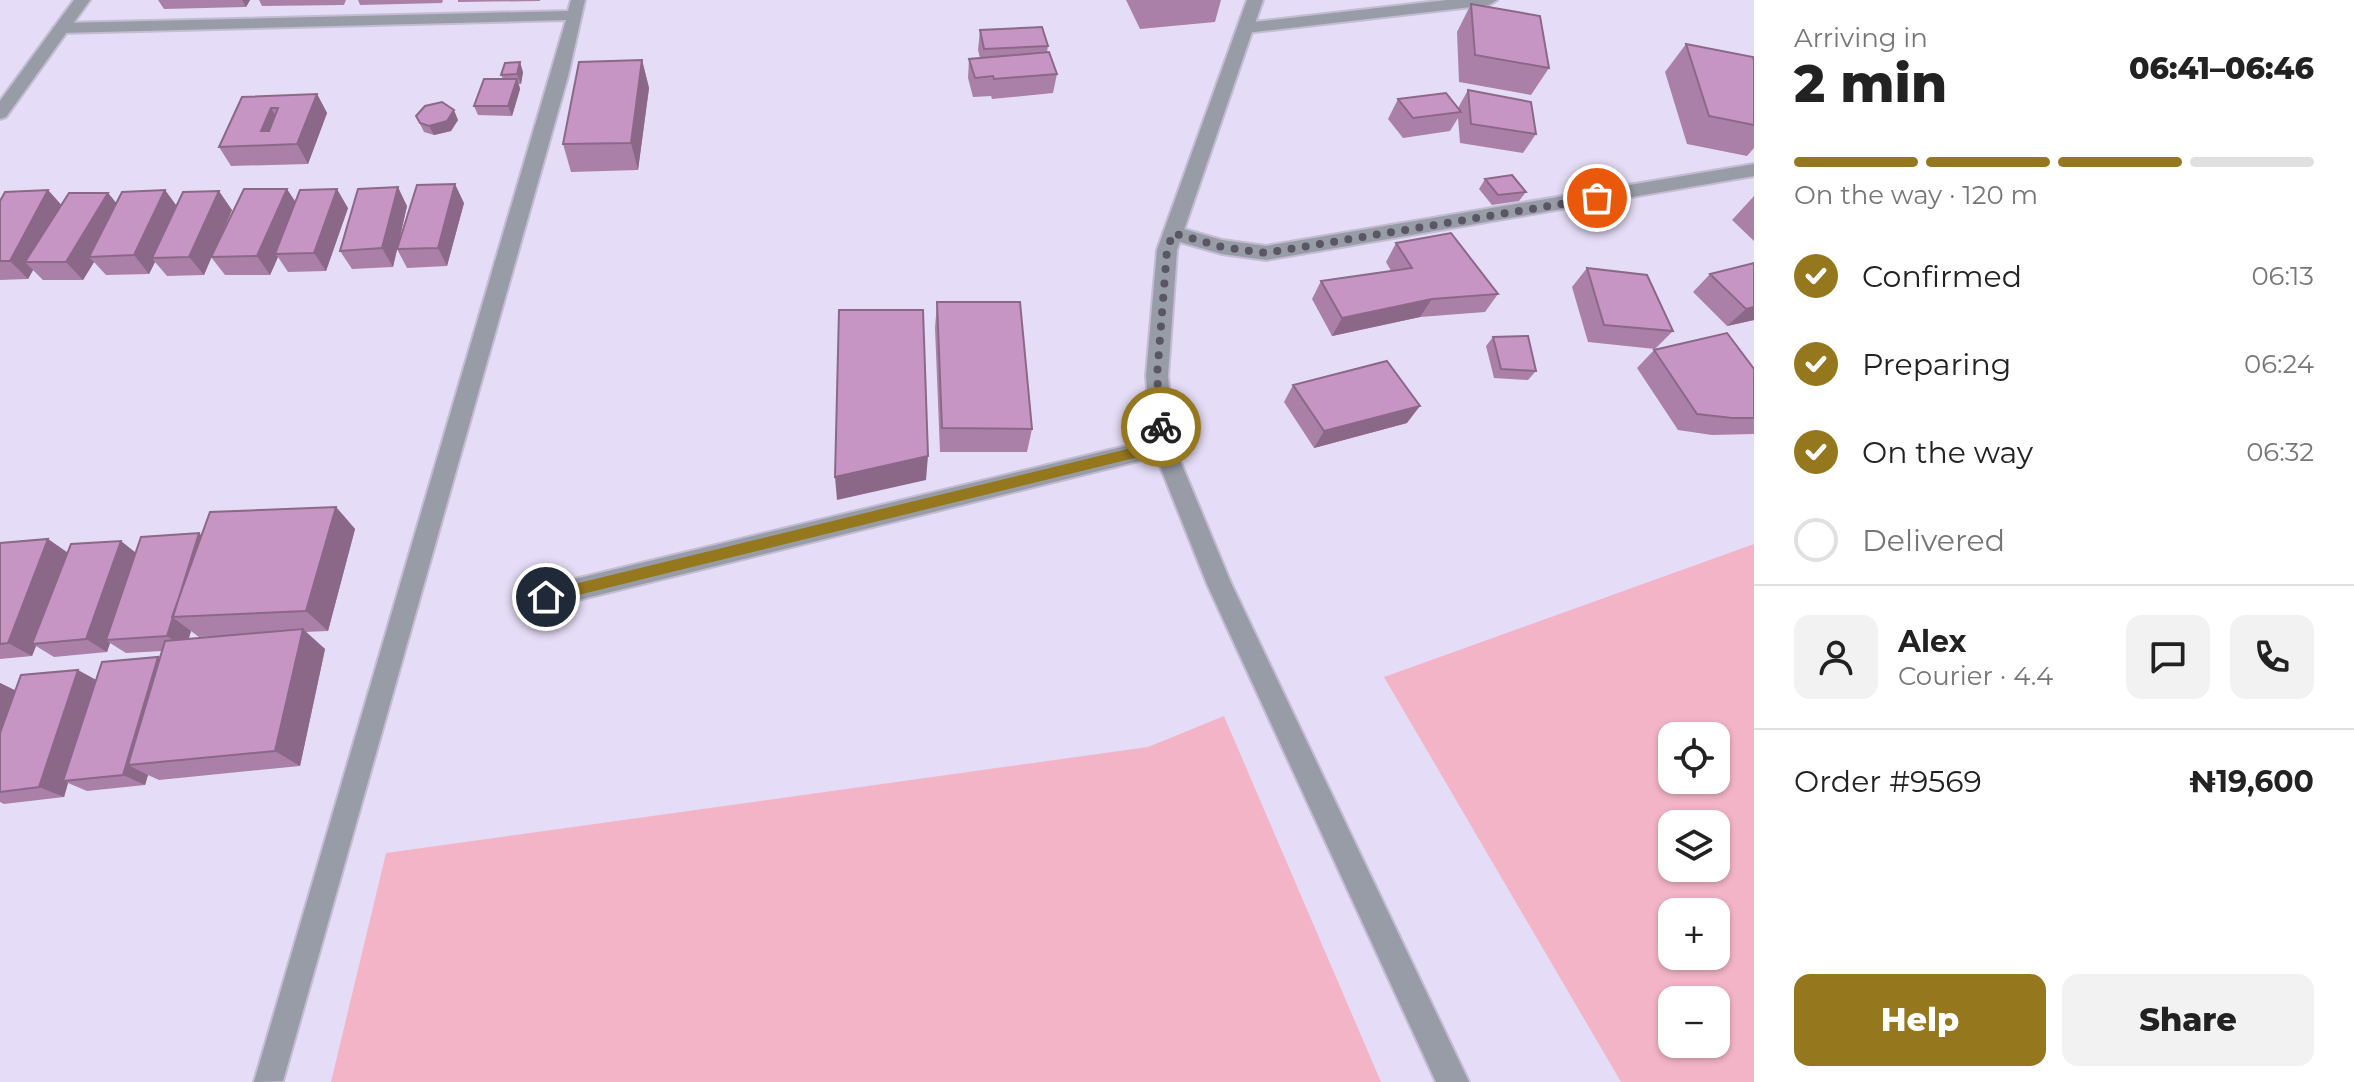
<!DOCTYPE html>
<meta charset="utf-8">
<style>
:root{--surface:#fff;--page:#f2f2f2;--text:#222;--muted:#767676;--line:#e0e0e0;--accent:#95771e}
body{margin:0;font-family:Montserrat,sans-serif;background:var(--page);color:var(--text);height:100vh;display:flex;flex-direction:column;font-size:30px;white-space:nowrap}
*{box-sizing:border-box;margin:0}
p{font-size:26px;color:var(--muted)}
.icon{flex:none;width:44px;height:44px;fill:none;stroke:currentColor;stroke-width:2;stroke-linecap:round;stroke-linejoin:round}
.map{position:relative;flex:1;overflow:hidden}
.panel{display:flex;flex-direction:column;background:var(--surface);width:600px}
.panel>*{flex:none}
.tools{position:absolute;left:1658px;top:722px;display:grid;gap:16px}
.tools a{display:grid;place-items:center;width:72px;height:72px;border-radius:16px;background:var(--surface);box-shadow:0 2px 6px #0004;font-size:40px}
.pin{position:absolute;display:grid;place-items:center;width:68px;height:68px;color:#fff;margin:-34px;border:4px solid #fff;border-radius:50%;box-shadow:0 2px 8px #0007}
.courier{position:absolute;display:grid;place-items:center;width:80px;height:80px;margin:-40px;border:6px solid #95771e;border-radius:50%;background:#fff;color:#222;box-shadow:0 2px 10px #0007}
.summary em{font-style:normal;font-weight:800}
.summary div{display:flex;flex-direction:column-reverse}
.summary{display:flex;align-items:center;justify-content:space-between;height:136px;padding:0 40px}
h1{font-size:52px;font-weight:800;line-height:60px}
.bar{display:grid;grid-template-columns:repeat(4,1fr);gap:12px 8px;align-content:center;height:96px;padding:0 40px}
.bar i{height:10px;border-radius:6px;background:var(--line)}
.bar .on{background:var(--accent)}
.bar p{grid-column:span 4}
.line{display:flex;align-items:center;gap:20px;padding:0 40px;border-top:2px solid var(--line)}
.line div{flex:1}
.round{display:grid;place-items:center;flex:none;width:84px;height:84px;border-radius:16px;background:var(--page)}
ol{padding:0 40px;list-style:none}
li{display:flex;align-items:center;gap:24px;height:88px}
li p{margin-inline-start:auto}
li .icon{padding:8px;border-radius:50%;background:var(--accent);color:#fff;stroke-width:4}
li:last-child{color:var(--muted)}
li i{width:44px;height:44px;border:4px solid var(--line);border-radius:50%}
.cta{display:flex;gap:16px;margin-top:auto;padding:16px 40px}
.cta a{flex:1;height:92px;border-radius:16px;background:var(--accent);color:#fff;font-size:32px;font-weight:800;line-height:92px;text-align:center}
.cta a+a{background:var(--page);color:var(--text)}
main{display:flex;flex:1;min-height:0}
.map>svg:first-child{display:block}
</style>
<main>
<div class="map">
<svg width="1754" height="1082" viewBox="0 0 1754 1082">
<rect width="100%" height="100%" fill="#e5ddf7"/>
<path fill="#f4b4c8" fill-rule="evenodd" d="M 1754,544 L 1754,1082 L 1621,1082 L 1384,677 ZM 1672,736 L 1716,736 L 1716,780 L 1672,780 ZM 1672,824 L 1716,824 L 1716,868 L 1672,868 ZM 1672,912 L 1716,912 L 1716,956 L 1672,956 ZM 1672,1000 L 1716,1000 L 1716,1044 L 1672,1044 Z
M 1224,716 L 1381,1082 L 331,1082 L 386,853 L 1148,747 Z"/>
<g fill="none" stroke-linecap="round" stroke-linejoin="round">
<g stroke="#c3bcd3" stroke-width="4">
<path id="service" d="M 571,0 L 585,0 L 568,76 L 283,1081 L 254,1082 L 566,20 L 61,33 L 53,28 L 61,23 L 568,11 Z"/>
</g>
<g stroke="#c3bcd3" stroke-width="4">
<path id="minor" d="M 74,0 L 90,0 L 6,117 L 0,119 L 0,101 Z
M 1447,0 L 1497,0 L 1489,5 L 1245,33 L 1237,28 L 1245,23 Z
M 1754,164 L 1754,176 L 1266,260 L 1222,254 L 1166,238 L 1163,233 L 1173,226 L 1222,240 L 1266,246 Z
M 1163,437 L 1171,440 L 1174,446 L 1171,452 L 1163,455 L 546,608 L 537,605 L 534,597 L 537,589 L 546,586 Z"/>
</g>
<g stroke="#c3bcd3" stroke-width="4">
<path id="tertiary" d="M 1247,0 L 1263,0 L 1177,250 L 1168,376 L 1174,446 L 1231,583 L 1469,1082 L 1436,1082 L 1207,584 L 1152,446 L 1146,376 L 1157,250 Z"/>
</g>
<use href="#service" fill="#989ca7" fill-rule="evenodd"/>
<use href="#minor" fill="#989ca7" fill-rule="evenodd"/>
<use href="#tertiary" fill="#989ca7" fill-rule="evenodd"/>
</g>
<path fill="#ab80a8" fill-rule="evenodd" d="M 158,0 L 250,0 L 246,7 L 164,9 Z
M 259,0 L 346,0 L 344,5 L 262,6 Z
M 358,0 L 443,0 L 442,3 L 360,5 Z
M 458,0 L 540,0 L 540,1 L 458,2 Z
M 1126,0 L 1221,0 L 1215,22 L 1140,29 Z
M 1471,4 L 1549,68 L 1531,95 L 1459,82 L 1457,32 Z
M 980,30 L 1048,46 L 1047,52 L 1057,74 L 1053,93 L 992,99 L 991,96 L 973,97 L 968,78 L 969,59 L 980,58 L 978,50 Z
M 1686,44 L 1754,61 L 1754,148 L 1747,156 L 1687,144 L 1665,72 Z
M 642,60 L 649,88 L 638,170 L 571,172 L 563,144 Z
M 523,72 L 521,84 L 519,84 L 520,89 L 512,116 L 478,115 L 474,106 L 503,79 L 501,75 Z
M 1468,90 L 1536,134 L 1523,153 L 1460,143 L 1458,118 L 1450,131 L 1403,138 L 1388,119 L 1398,99 L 1458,108 Z
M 317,94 L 327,113 L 308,164 L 231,166 L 219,147 L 242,97 Z
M 416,116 L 458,120 L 451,131 L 434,135 L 424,132 Z
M 1485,179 L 1526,192 L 1519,201 L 1492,205 L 1479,189 Z
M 48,190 L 61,205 L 108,193 L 116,203 L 165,190 L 176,206 L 232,210 L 213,254 L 295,202 L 348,208 L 326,271 L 288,272 L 278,257 L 270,275 L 225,275 L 211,257 L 204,275 L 167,276 L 155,262 L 149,274 L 106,275 L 94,262 L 83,280 L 43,280 L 33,270 L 28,279 L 0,280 L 0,201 Z
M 1754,196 L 1754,241 L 1732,220 Z
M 464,203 L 447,266 L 407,268 L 397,249 Z
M 407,206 L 393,267 L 352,269 L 340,251 Z
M 1396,243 L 1498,294 L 1485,312 L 1420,317 L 1332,336 L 1312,299 L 1321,281 L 1391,271 L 1386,262 Z
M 1754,263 L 1754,320 L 1727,326 L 1693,292 L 1710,274 Z
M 1587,268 L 1673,331 L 1655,349 L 1588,342 L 1572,287 Z
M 937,302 L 1032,429 L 1027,452 L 940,452 L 935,328 Z
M 1493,337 L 1536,371 L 1528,380 L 1494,378 L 1486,346 Z
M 1654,350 L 1754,369 L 1754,434 L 1712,435 L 1678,430 L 1637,368 Z
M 1293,385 L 1407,423 L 1314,448 L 1284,402 Z
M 336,507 L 355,529 L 328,631 L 305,632 L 325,649 L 300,766 L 159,780 L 148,775 L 145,785 L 87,791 L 68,783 L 64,797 L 4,804 L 0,802 L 0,683 L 15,690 L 96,680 L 160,658 L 162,651 L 126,653 L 110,643 L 107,652 L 54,657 L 36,646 L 32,656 L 0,659 L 0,543 L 48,539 L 67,552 L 136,553 L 201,535 ZM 191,631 L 199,637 L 243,635 L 188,639 Z"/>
<path fill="#8b6888" d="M 242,0 L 250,0 L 246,7 Z
M 642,60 L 649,88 L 638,170 L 631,143 Z
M 520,62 L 523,72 L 521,84 L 517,74 Z
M 517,79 L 520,89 L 512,116 L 508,106 Z
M 317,94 L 327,113 L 308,164 L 297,144 Z
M 271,108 L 282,127 L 275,145 L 261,131 Z
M 454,110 L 458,120 L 451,131 L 434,135 L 429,126 Z
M 455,184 L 464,203 L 447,266 L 438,248 Z
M 398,187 L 407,206 L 393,267 L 382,248 Z
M 287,189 L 299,207 L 275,254 L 278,257 L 270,275 L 257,256 Z
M 337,189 L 348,208 L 326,271 L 314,253 Z
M 48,190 L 65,209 L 25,262 L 33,270 L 28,279 L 10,261 Z
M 165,190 L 179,209 L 152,258 L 155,262 L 149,274 L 134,255 Z
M 219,191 L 232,210 L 204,275 L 189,257 Z
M 108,193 L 123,211 L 89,257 L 94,262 L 83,280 L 66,262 Z
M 1432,299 L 1420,317 L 1332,336 L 1342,318 Z
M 1754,307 L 1754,320 L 1727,326 L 1746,309 Z
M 1420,406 L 1407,423 L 1314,448 L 1324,431 Z
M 928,456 L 926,480 L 837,500 L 835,477 Z
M 336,507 L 355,529 L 328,631 L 306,611 Z
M 199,533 L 216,548 L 172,617 Z
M 48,539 L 69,554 L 32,644 L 36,646 L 32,656 L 8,643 Z
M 121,541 L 140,556 L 106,640 L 110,643 L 107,652 L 86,639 Z
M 172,617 L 191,631 L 186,649 L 167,636 Z
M 303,629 L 325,649 L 300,766 L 275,751 Z
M 158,657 L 178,670 L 128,765 L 148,775 L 145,785 L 123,775 Z
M 78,670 L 100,682 L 63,781 L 68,783 L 64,797 L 39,787 Z
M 0,683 L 16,691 L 0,732 Z"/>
<path fill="#c795c3" stroke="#8b6888" stroke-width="2" fill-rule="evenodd" d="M 1471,4 L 1540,16 L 1549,68 L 1475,55 Z
M 1042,27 L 1048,46 L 984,49 L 980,30 Z
M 1686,44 L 1753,57 L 1754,61 L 1754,125 L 1709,116 Z
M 1049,52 L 1057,74 L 994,79 L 993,76 L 975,78 L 969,59 Z
M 642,60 L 631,143 L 563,144 L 579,62 Z
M 520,62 L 517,74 L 501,75 L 505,63 Z
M 484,79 L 517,79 L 508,106 L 474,106 Z
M 1468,90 L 1531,102 L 1536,134 L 1471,124 Z
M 1446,93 L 1461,112 L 1413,118 L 1398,99 Z
M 317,94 L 297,144 L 219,147 L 242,97 ZM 271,108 L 278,108 L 269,131 L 261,131 Z
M 442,102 L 454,110 L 447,121 L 429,126 L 420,123 L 416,116 L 425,106 Z
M 1512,175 L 1526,192 L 1498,195 L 1485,179 Z
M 455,184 L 438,248 L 397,249 L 417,185 Z
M 398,187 L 382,248 L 340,251 L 358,189 Z
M 244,189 L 287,189 L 257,256 L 211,257 Z
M 337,189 L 314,253 L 275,254 L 300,190 Z
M 48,190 L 10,261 L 0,261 L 0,201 L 5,192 Z
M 165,190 L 134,255 L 89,257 L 122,192 Z
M 219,191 L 189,257 L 152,258 L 183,192 Z
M 69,193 L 108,193 L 66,262 L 25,262 Z
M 1451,233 L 1498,294 L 1432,299 L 1342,318 L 1321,281 L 1412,268 L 1396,243 Z
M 1754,263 L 1754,307 L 1746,309 L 1710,274 Z
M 1587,268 L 1647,275 L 1673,331 L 1604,325 Z
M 937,302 L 1020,302 L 1032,429 L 942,428 Z
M 839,310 L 923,310 L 928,456 L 835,477 Z
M 1727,333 L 1754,369 L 1754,418 L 1732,418 L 1697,414 L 1654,350 Z
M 1528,336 L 1536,371 L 1501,369 L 1493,337 Z
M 1387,361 L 1420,406 L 1324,431 L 1293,385 Z
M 336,507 L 306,611 L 172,617 L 210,512 Z
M 199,533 L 167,636 L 106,640 L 141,537 Z
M 48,539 L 8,643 L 0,644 L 0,543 Z
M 121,541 L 86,639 L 32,644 L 71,544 Z
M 303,629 L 275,751 L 128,765 L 165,641 Z
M 158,657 L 123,775 L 63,781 L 102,662 Z
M 78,670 L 39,787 L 0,792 L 0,733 L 21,675 Z"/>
<path fill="#95771e" d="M 1161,422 L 1167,427 L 1169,446 L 1163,451 L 546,603 L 539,597 L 546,591 L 1156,442 L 1155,427 Z"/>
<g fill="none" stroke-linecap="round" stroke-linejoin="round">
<path stroke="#5b5665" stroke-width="8" stroke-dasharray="0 14.4" d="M 1161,427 L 1157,376 L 1167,250 L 1173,233 L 1222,247 L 1266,253 L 1597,198"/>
</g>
</svg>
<div class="tools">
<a><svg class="icon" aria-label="locate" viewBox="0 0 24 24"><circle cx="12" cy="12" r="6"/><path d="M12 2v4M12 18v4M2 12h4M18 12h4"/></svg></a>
<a><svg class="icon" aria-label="layers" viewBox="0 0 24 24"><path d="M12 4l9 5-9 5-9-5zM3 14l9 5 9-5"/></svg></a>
<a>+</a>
<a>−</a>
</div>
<div class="pin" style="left:1597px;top:198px;background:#ea580c"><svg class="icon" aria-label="bag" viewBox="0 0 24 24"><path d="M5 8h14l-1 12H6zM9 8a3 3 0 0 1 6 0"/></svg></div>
<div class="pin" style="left:546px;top:597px;background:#1f2937"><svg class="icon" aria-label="home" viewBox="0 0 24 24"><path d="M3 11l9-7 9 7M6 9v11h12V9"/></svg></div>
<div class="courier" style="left:1161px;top:427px"><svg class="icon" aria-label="bike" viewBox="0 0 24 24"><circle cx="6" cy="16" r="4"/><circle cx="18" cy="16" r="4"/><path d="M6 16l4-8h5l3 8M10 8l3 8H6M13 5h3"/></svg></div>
</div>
<section class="panel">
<div class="summary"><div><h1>2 min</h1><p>Arriving in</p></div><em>06:41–06:46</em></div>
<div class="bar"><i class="on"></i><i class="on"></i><i class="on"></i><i></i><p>On the way · 120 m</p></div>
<ol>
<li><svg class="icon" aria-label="check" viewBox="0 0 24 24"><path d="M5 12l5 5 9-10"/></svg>Confirmed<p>06:13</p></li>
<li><svg class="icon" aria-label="check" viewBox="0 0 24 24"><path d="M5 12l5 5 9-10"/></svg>Preparing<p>06:24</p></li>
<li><svg class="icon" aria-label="check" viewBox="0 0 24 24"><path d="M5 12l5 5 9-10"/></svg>On the way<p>06:32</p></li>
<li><i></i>Delivered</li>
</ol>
<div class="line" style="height:144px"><a class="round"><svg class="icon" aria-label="person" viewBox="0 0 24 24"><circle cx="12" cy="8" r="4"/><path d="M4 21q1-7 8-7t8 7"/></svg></a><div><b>Alex</b><p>Courier · 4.4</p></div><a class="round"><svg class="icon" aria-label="chat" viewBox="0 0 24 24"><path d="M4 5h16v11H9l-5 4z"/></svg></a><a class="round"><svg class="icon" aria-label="phone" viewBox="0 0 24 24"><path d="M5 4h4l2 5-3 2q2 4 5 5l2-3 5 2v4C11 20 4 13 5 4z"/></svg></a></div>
<div class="line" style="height:104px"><div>Order #9569</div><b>₦19,600</b></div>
<div class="cta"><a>Help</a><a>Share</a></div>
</section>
</main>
